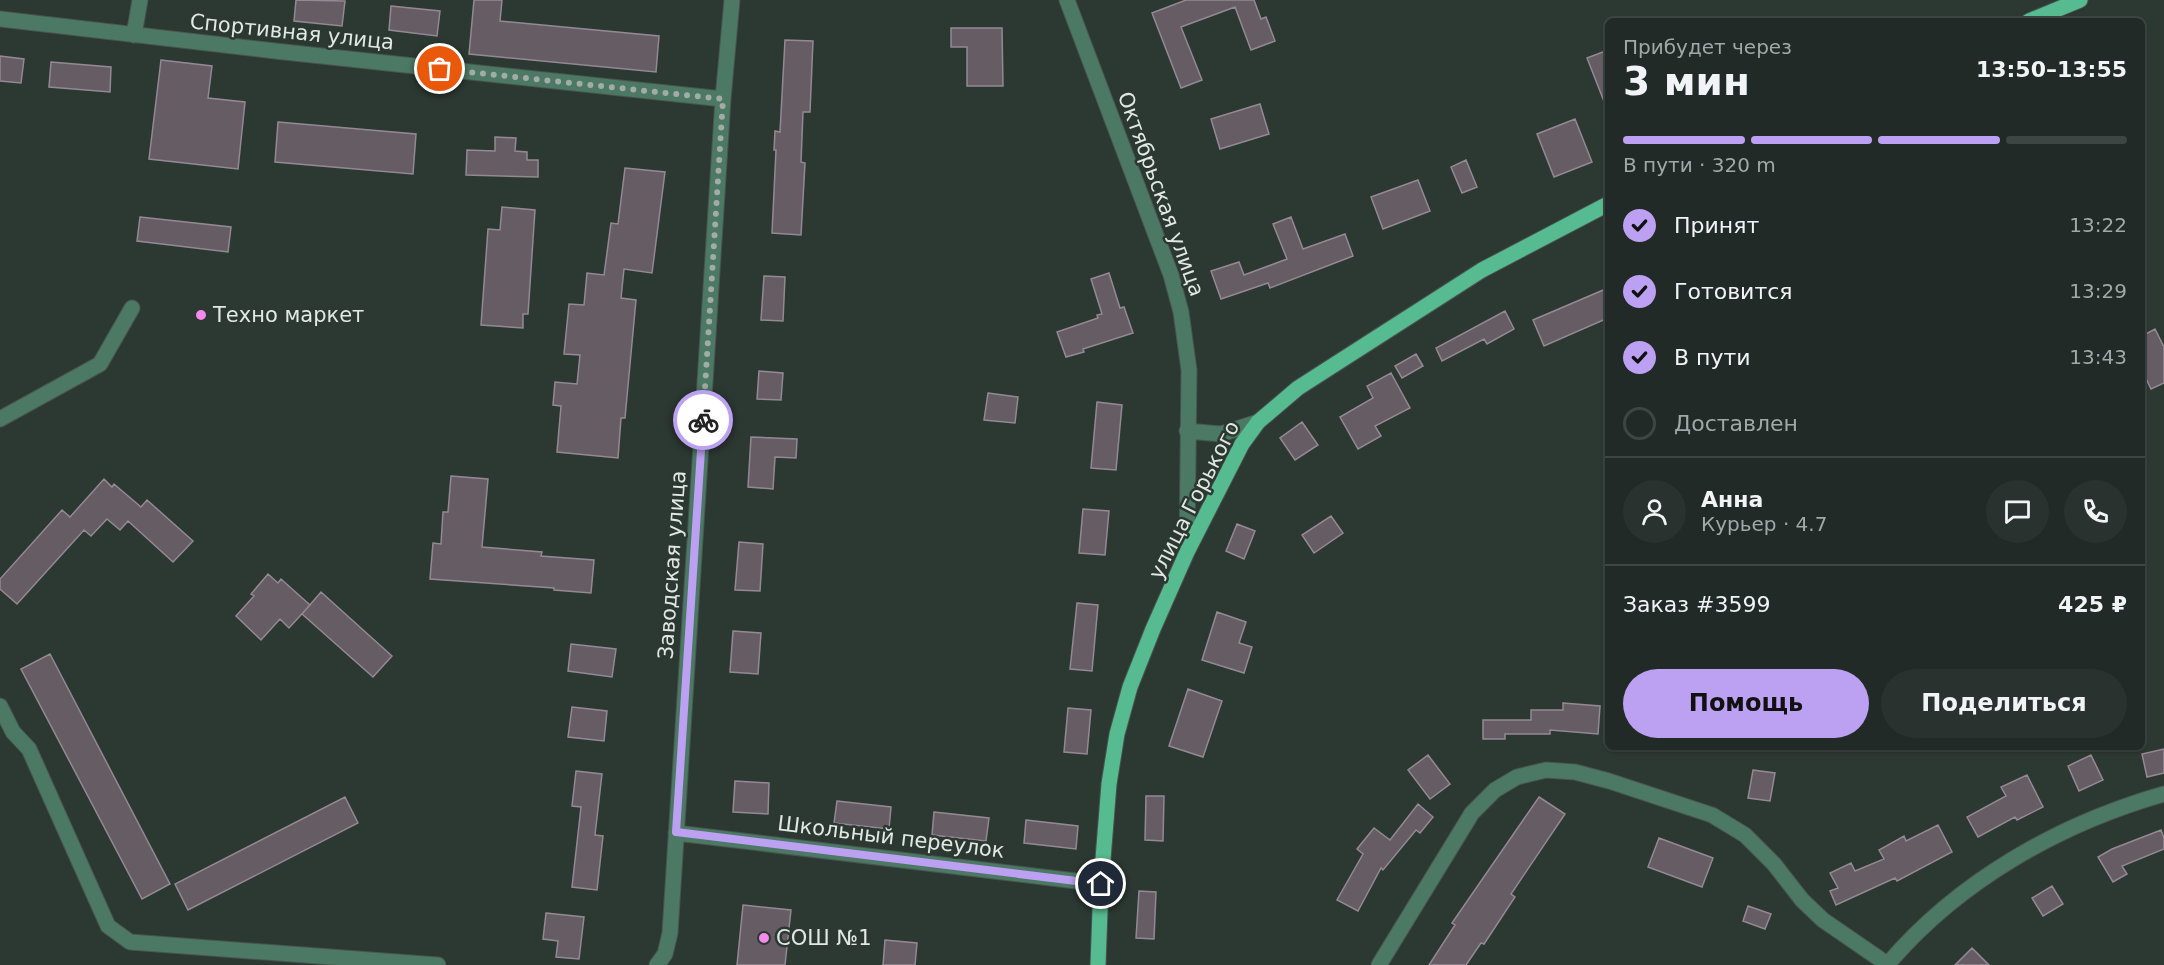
<!DOCTYPE html>
<html lang="ru">
<meta charset="utf-8">
<style>
:root{--surface:#212a26;--page:#29322e;--text:#f1f3f6;--muted:#a2a7a7;--line:#3e4643;--accent:#bca0f2}
body{margin:0;font-family:"DejaVu Sans",sans-serif;background:var(--page);color:var(--text);height:100vh;display:flex;flex-direction:column;font-size:22px;white-space:nowrap}
*{box-sizing:border-box;margin:0}
p{font-size:20px;color:var(--muted)}
.icon{flex:none;width:33px;height:33px;fill:none;stroke:currentColor;stroke-width:2;stroke-linecap:round;stroke-linejoin:round}
.map{position:relative;flex:1;overflow:hidden}
.drawer{position:absolute;left:1605px;top:18px;width:540px;height:732px;display:flex;flex-direction:column;background:var(--surface);border-radius:9px;box-shadow:0 2px 4px #0004,0 0 0 2px var(--line)}
.drawer>*{flex:none}
.pin{position:absolute;display:grid;place-items:center;width:51px;height:51px;color:#fff;margin:-26px;border:3px solid #fff;border-radius:50%;box-shadow:0 2px 6px #0007}
.courier{position:absolute;display:grid;place-items:center;width:60px;height:60px;margin:-30px;border:4px solid #bca0f2;border-radius:50%;background:#fff;color:#222;box-shadow:0 2px 8px #0007}
.summary em{font-style:normal;font-weight:700}
.summary div{display:flex;flex-direction:column-reverse}
.summary{display:flex;align-items:center;justify-content:space-between;height:102px;padding:0 18px}
h1{font-size:39px;font-weight:700;line-height:45px}
.bar{display:grid;grid-template-columns:repeat(4,1fr);gap:9px 6px;align-content:center;height:72px;padding:0 18px}
.bar i{height:8px;border-radius:4px;background:var(--line)}
.bar .active{background:var(--accent)}
.bar p{grid-column:span 4}
.line{display:flex;align-items:center;gap:15px;padding:0 18px;border-top:2px solid var(--line)}
.line div{flex:1}
.round{display:grid;place-items:center;flex:none;width:63px;height:63px;border-radius:32px;background:var(--page)}
ol{padding:0 18px;list-style:none}
li{display:flex;align-items:center;gap:18px;height:66px}
li p{margin-inline-start:auto}
li .icon{padding:6px;border-radius:50%;background:var(--accent);color:#111;stroke-width:4}
li:last-child{color:var(--muted)}
li i{width:33px;height:33px;border:3px solid var(--line);border-radius:50%}
.action{display:flex;gap:12px;margin-top:auto;padding:12px 18px}
.action a{flex:1;height:69px;border-radius:36px;background:var(--accent);color:#111;font-size:24px;font-weight:700;line-height:69px;text-align:center}
.action a+a{background:var(--page);color:var(--text)}
.map>svg:first-child{display:block}
</style>
<div class="map">
<svg width="2164" height="965" viewBox="0 0 2164 965">
<rect width="100%" height="100%" fill="#2c3832"/>
<path fill="#665c64" stroke="#948992" stroke-width="1.5" d="M 296,0 L 345,1 L 342,26 L 294,21 Z
M 474,0 L 502,0 L 500,21 L 659,36 L 656,72 L 469,54 Z
M 1186,0 L 1254,0 L 1261,19 L 1266,17 L 1275,41 L 1251,50 L 1235,7 L 1181,27 L 1202,80 L 1181,88 L 1152,13 Z
M 391,6 L 440,11 L 437,36 L 389,30 Z
M 951,28 L 1002,28 L 1003,86 L 967,86 L 967,47 L 951,47 Z
M 785,40 L 813,41 L 810,112 L 803,112 L 801,162 L 805,163 L 801,235 L 772,233 L 776,150 L 774,150 L 775,131 L 780,132 Z
M 1608,50 L 1608,109 L 1607,109 L 1587,58 Z
M 0,56 L 24,59 L 21,83 L 0,81 Z
M 161,60 L 212,66 L 208,98 L 245,102 L 238,169 L 149,159 Z
M 51,62 L 111,67 L 110,92 L 49,87 Z
M 1260,104 L 1269,134 L 1220,149 L 1211,119 Z
M 1575,119 L 1592,162 L 1554,177 L 1537,134 Z
M 278,122 L 416,134 L 413,174 L 275,162 Z
M 495,137 L 516,138 L 515,151 L 527,152 L 527,160 L 538,160 L 538,177 L 466,175 L 467,150 L 495,151 Z
M 1466,160 L 1477,187 L 1462,193 L 1451,167 Z
M 625,168 L 665,172 L 652,273 L 624,269 L 621,298 L 636,300 L 625,418 L 621,418 L 618,458 L 557,452 L 561,406 L 553,405 L 555,382 L 577,384 L 580,355 L 564,354 L 569,304 L 584,305 L 587,273 L 604,275 L 611,223 L 618,224 Z
M 1418,180 L 1430,211 L 1383,229 L 1371,197 Z
M 502,207 L 535,210 L 528,314 L 523,314 L 523,328 L 481,325 L 488,229 L 500,230 Z
M 140,217 L 231,227 L 228,252 L 137,241 Z
M 1291,217 L 1303,249 L 1345,234 L 1353,256 L 1270,288 L 1268,283 L 1221,299 L 1211,271 L 1239,262 L 1244,275 L 1287,259 L 1273,224 Z
M 1109,273 L 1120,308 L 1124,307 L 1133,333 L 1083,349 L 1084,352 L 1066,357 L 1057,332 L 1098,318 L 1097,315 L 1102,314 L 1091,279 Z
M 764,276 L 785,277 L 783,321 L 761,320 Z
M 1608,288 L 1608,318 L 1544,346 L 1533,320 Z
M 1505,311 L 1514,329 L 1487,344 L 1484,339 L 1442,361 L 1436,348 Z
M 2155,329 L 2164,347 L 2164,383 L 2151,389 L 2142,370 L 2142,336 Z
M 1416,354 L 1423,366 L 1402,378 L 1395,366 Z
M 759,371 L 783,373 L 781,400 L 757,399 Z
M 1391,373 L 1410,408 L 1375,426 L 1381,436 L 1358,449 L 1340,417 L 1373,398 L 1367,386 Z
M 988,393 L 1018,397 L 1015,423 L 984,420 Z
M 1097,402 L 1122,405 L 1116,470 L 1091,468 Z
M 1302,422 L 1318,445 L 1295,460 L 1280,438 Z
M 751,437 L 797,439 L 796,458 L 775,457 L 773,489 L 748,487 Z
M 451,476 L 488,479 L 482,547 L 542,552 L 541,556 L 594,560 L 591,593 L 554,590 L 554,588 L 430,579 L 433,543 L 441,544 L 443,512 L 448,512 Z
M 104,479 L 112,487 L 114,484 L 141,507 L 147,500 L 193,541 L 173,562 L 128,521 L 120,530 L 107,519 L 91,536 L 84,530 L 17,604 L 0,589 L 0,579 L 62,510 L 70,517 Z
M 1083,509 L 1109,511 L 1105,555 L 1079,553 Z
M 1331,516 L 1343,533 L 1314,553 L 1302,535 Z
M 1237,524 L 1255,531 L 1244,559 L 1226,551 Z
M 739,542 L 763,544 L 760,591 L 735,590 Z
M 268,574 L 278,583 L 281,579 L 310,605 L 289,628 L 280,619 L 261,640 L 236,616 L 254,596 L 251,594 Z
M 321,592 L 392,656 L 373,677 L 302,614 Z
M 1077,603 L 1098,605 L 1092,671 L 1070,669 Z
M 1217,612 L 1246,622 L 1239,643 L 1252,647 L 1244,673 L 1202,660 Z
M 733,631 L 761,633 L 758,674 L 730,672 Z
M 571,644 L 616,649 L 612,677 L 568,671 Z
M 50,654 L 170,884 L 142,899 L 21,669 Z
M 1188,689 L 1222,701 L 1203,757 L 1169,746 Z
M 1563,703 L 1600,706 L 1598,734 L 1550,730 L 1550,734 L 1505,734 L 1505,739 L 1483,739 L 1483,720 L 1531,720 L 1531,710 L 1563,710 Z
M 572,707 L 607,711 L 604,741 L 568,737 Z
M 1068,708 L 1091,710 L 1087,754 L 1064,752 Z
M 2164,749 L 2164,773 L 2147,777 L 2142,754 Z
M 1428,755 L 1450,784 L 1430,799 L 1408,770 Z
M 2091,755 L 2103,780 L 2079,791 L 2068,766 Z
M 1753,770 L 1775,773 L 1770,801 L 1748,798 Z
M 576,771 L 602,774 L 595,835 L 603,836 L 597,890 L 572,887 L 581,807 L 572,806 Z
M 2027,775 L 2043,807 L 2017,820 L 2015,817 L 1978,837 L 1967,817 L 2006,796 L 2001,787 Z
M 735,781 L 769,783 L 768,814 L 733,812 Z
M 1146,796 L 1164,796 L 1163,841 L 1145,840 Z
M 345,797 L 358,823 L 188,910 L 175,884 Z
M 1539,797 L 1565,814 L 1511,894 L 1515,897 L 1484,944 L 1481,943 L 1466,965 L 1429,965 L 1455,925 L 1452,923 Z
M 837,801 L 891,807 L 889,829 L 834,823 Z
M 1418,804 L 1433,817 L 1420,833 L 1416,830 L 1383,870 L 1381,868 L 1358,911 L 1337,900 L 1363,854 L 1357,849 L 1374,828 L 1390,840 Z
M 934,812 L 989,818 L 986,841 L 932,835 Z
M 1026,820 L 1078,826 L 1076,849 L 1024,843 Z
M 1938,825 L 1952,852 L 1897,881 L 1895,878 L 1836,905 L 1830,891 L 1838,888 L 1830,873 L 1851,863 L 1855,871 L 1884,859 L 1879,850 L 1904,836 L 1906,841 Z
M 2161,830 L 2164,838 L 2164,849 L 2122,866 L 2127,874 L 2113,882 L 2098,857 L 2112,849 Z
M 1659,838 L 1713,858 L 1702,887 L 1648,867 Z
M 2052,886 L 2063,904 L 2043,916 L 2032,898 Z
M 1139,891 L 1156,892 L 1154,939 L 1136,938 Z
M 743,905 L 791,910 L 785,965 L 737,965 Z
M 1748,906 L 1771,914 L 1765,929 L 1743,921 Z
M 546,913 L 584,917 L 579,959 L 556,957 L 558,941 L 543,939 Z
M 885,940 L 917,943 L 915,965 L 883,965 Z
M 1972,948 L 1989,965 L 1955,965 Z"/>
<g fill="none" stroke-linecap="round" stroke-linejoin="round">
<g stroke="#49544f" stroke-width="17">
<path id="minor" d="M 1067,0 L 1171,275 L 1181,312 L 1189,370 L 1187,552
M 0,19 L 275,51 L 723,99
M 134,35 L 140,0
M 0,419 L 100,364 L 132,308
M 1187,431 L 1221,434 L 1258,422
M 0,706 L 13,732 L 29,749 L 108,926 L 130,942 L 438,965
M 676,833 L 1101,884
M 657,965 L 665,954 L 670,933 L 723,99 L 732,0
M 1379,965 L 1472,813 L 1495,790 L 1517,777 L 1546,770 L 1575,772 L 1609,781 L 1712,815 L 1745,835 L 1774,864 L 1802,900 L 1823,920 L 1887,964
M 1887,965 C 1958,881 2059,824 2164,794"/>
</g>
<g stroke="#49544f" stroke-width="17">
<path id="major" d="M 2029,21 L 2080,0
M 1098,965 L 1101,884 L 1109,784 L 1117,734 L 1130,687 L 1153,629 L 1187,552 L 1242,444 L 1258,422 L 1298,388 L 1482,270 L 1608,204"/>
</g>
<use href="#minor" stroke="#4b7963" stroke-width="15"/>
<use href="#major" stroke="#56bb90" stroke-width="15"/>
</g>
<g fill="none" stroke-linecap="round" stroke-linejoin="round">
<path stroke="#a2aba6" stroke-width="6" stroke-dasharray="0 10.8" d="M 440,69 L 723,99 L 703,420"/>
<path stroke="#bca0f2" stroke-width="8" d="M 703,420 L 676,832 L 1101,884"/>
</g>
<g fill="#f689ee" stroke="#2c3832" stroke-width="2">
<circle cx="201" cy="315" r="6"/>
<circle cx="764" cy="938" r="6"/>
</g>
<g text-anchor="middle" dominant-baseline="central" stroke-width="5" stroke-linejoin="round" paint-order="stroke">
<g font-size="21" fill="#e2e9e5" stroke="#2c3832">
<text transform="translate(292 32) rotate(6)">Спортивная улица</text>
<text transform="translate(1161 194) rotate(70)">Октябрьская улица</text>
<text transform="translate(1194 500) rotate(-63)">улица Горького</text>
<text transform="translate(672 565) rotate(-86)">Заводская улица</text>
<text transform="translate(891 837) rotate(7)">Школьный переулок</text>
</g>
<g font-size="21" fill="#e2e9e5" stroke="#2c3832" text-anchor="start">
<text x="213" y="315">Техно маркет</text>
<text x="776" y="938">СОШ №1</text>
</g>
</g>
</svg>
<div class="pin" style="left:440px;top:69px;background:#ea580c"><svg class="icon" aria-label="bag" viewBox="0 0 24 24"><path d="M5 8h14l-1 12H6zM9 8a3 3 0 0 1 6 0"/></svg></div>
<div class="pin" style="left:1101px;top:884px;background:#1f2937"><svg class="icon" aria-label="home" viewBox="0 0 24 24"><path d="M3 11l9-7 9 7M6 9v11h12V9"/></svg></div>
<div class="courier" style="left:703px;top:420px"><svg class="icon" aria-label="bike" viewBox="0 0 24 24"><circle cx="6" cy="16" r="4"/><circle cx="18" cy="16" r="4"/><path d="M6 16l4-8h5l3 8M10 8l3 8H6M13 5h3"/></svg></div>
<section class="drawer">
<div class="summary"><div><h1>3 мин</h1><p>Прибудет через</p></div><em>13:50–13:55</em></div>
<div class="bar"><i class="active"></i><i class="active"></i><i class="active"></i><i></i><p>В пути · 320 m</p></div>
<ol>
<li><svg class="icon" aria-label="check" viewBox="0 0 24 24"><path d="M5 12l5 5 9-10"/></svg>Принят<p>13:22</p></li>
<li><svg class="icon" aria-label="check" viewBox="0 0 24 24"><path d="M5 12l5 5 9-10"/></svg>Готовится<p>13:29</p></li>
<li><svg class="icon" aria-label="check" viewBox="0 0 24 24"><path d="M5 12l5 5 9-10"/></svg>В пути<p>13:43</p></li>
<li><i></i>Доставлен</li>
</ol>
<div class="line" style="height:108px"><a class="round"><svg class="icon" aria-label="person" viewBox="0 0 24 24"><circle cx="12" cy="8" r="4"/><path d="M4 21q1-7 8-7t8 7"/></svg></a><div><b>Анна</b><p>Курьер · 4.7</p></div><a class="round"><svg class="icon" aria-label="chat" viewBox="0 0 24 24"><path d="M4 5h16v11H9l-5 4z"/></svg></a><a class="round"><svg class="icon" aria-label="phone" viewBox="0 0 24 24"><path d="M5 4h4l2 5-3 2q2 4 5 5l2-3 5 2v4C11 20 4 13 5 4z"/></svg></a></div>
<div class="line" style="height:78px"><div>Заказ #3599</div><b>425 ₽</b></div>
<div class="action"><a>Помощь</a><a>Поделиться</a></div>
</section>
</div>
